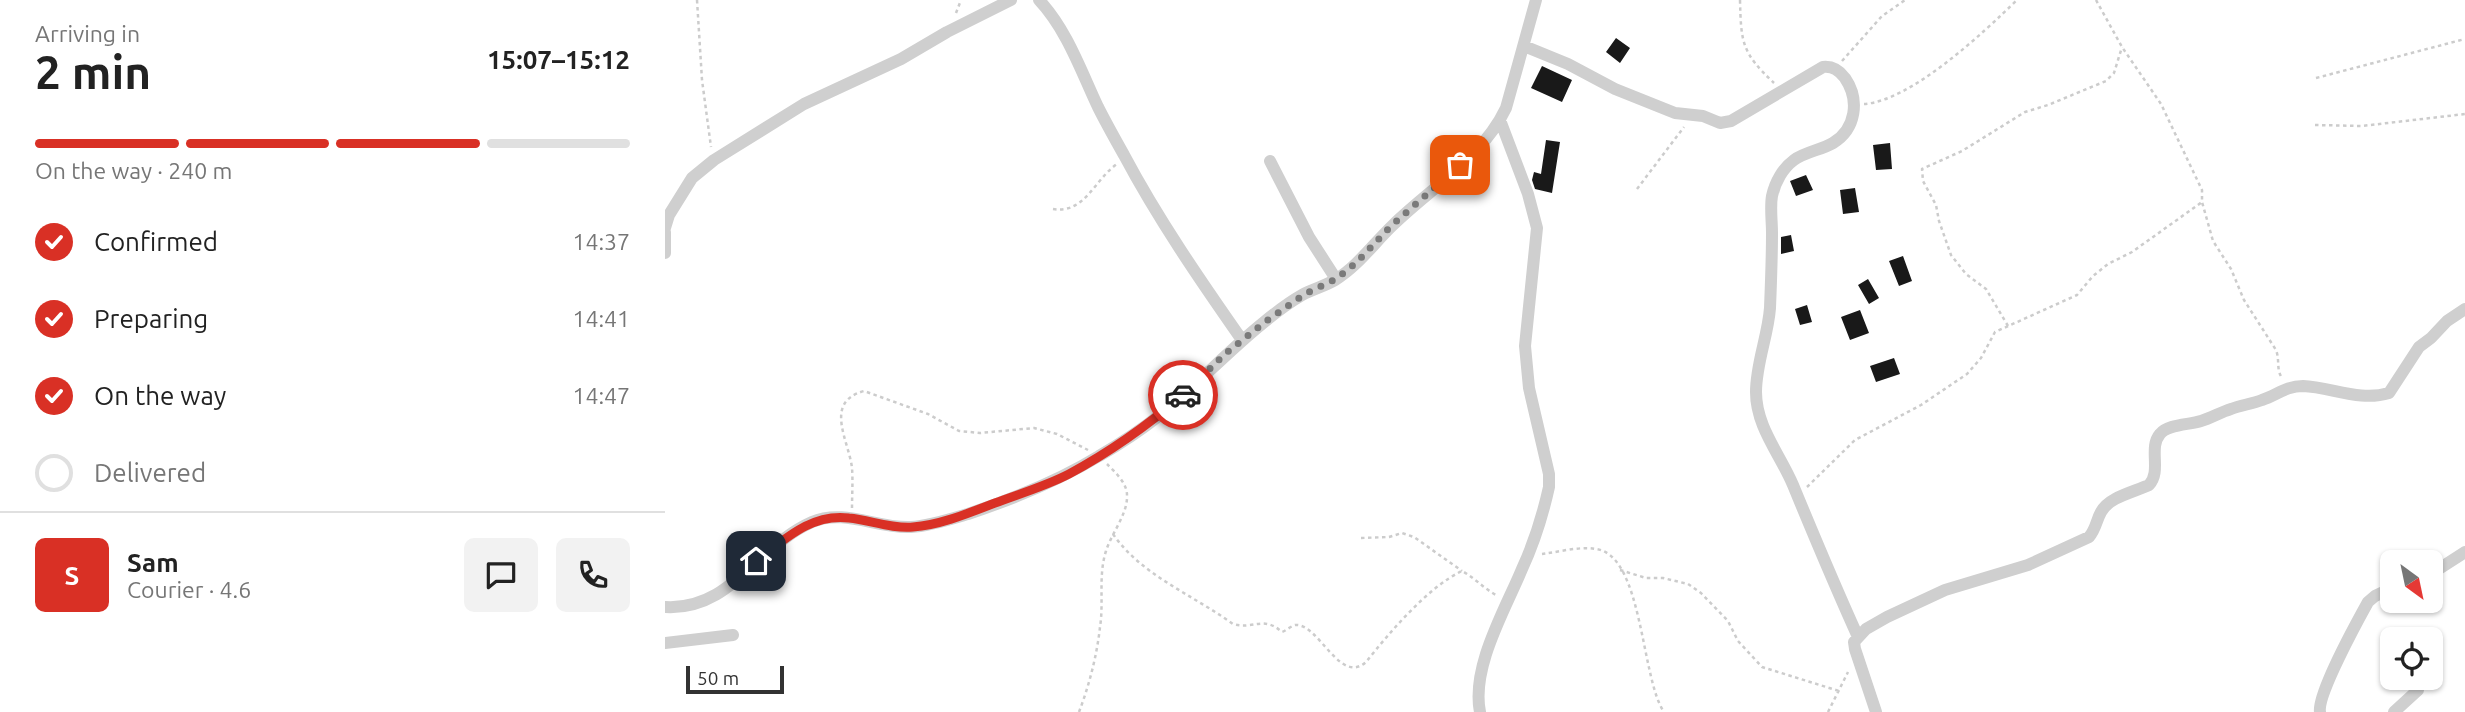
<!DOCTYPE html>
<meta charset="utf-8">
<style>
:root{--surface:#fff;--page:#f2f2f2;--text:#222;--muted:#767676;--line:#e0e0e0;--accent:#d93025}
body{margin:0;font-family:Ubuntu,sans-serif;background:var(--page);color:var(--text);height:100vh;display:flex;flex-direction:column;font-size:26px;white-space:nowrap}
*{box-sizing:border-box;margin:0}
p{font-size:23px;color:var(--muted)}
.icon{flex:none;width:38px;height:38px;fill:none;stroke:currentColor;stroke-width:2;stroke-linecap:round;stroke-linejoin:round}
.map{position:relative;flex:1;overflow:hidden}
.side{display:flex;flex-direction:column;background:var(--surface);width:665px}
.side>*{flex:none}
.needle{width:46px;rotate:147deg}
.fabs{position:absolute;left:1715px;top:550px;display:grid;gap:14px}
.fabs a{display:grid;place-items:center;width:63px;height:63px;border-radius:10px;background:var(--surface);box-shadow:0 2px 5px #0004;font-size:35px}
.scale{position:absolute;left:21px;bottom:18px;width:98px;box-sizing:border-box;padding-left:7px;border:4px solid #323232;border-top:0;font-size:19px;line-height:24px;white-space:nowrap;color:#323232;-webkit-text-stroke:5px #fff;paint-order:stroke}
.pin{position:absolute;display:grid;place-items:center;width:60px;height:60px;color:#fff;margin:-30px;border-radius:14px;box-shadow:0 4px 10px #0006}
.courier{position:absolute;display:grid;place-items:center;width:70px;height:70px;margin:-35px;border:5px solid #d93025;border-radius:50%;background:#fff;color:#222;box-shadow:0 2px 9px #0007}
.headline em{font-style:normal;font-weight:700}
.headline div{display:flex;flex-direction:column-reverse}
.headline{display:flex;align-items:center;justify-content:space-between;height:119px;padding:0 35px}
h1{font-size:46px;font-weight:700;line-height:52px}
.bar{display:grid;grid-template-columns:repeat(4,1fr);gap:10px 7px;align-content:center;height:84px;padding:0 35px}
.bar i{height:9px;border-radius:5px;background:var(--line)}
.bar .selected{background:var(--accent)}
.bar p{grid-column:span 4}
.line{display:flex;align-items:center;gap:18px;padding:0 35px;border-top:2px solid var(--line)}
.line div{flex:1}
.round{display:grid;place-items:center;flex:none;width:74px;height:74px;border-radius:10px;background:var(--page)}
ol{padding:0 35px;list-style:none}
li{display:flex;align-items:center;gap:21px;height:77px}
li p{margin-inline-start:auto}
li .icon{padding:7px;border-radius:50%;background:var(--accent);color:#fff;stroke-width:4}
li:last-child{color:var(--muted)}
li i{width:38px;height:38px;border:4px solid var(--line);border-radius:50%}
main{display:flex;flex:1;min-height:0}
.map>svg:first-child{display:block}
</style>
<main>
<section class="side">
<div class="headline"><div><h1>2 min</h1><p>Arriving in</p></div><em>15:07–15:12</em></div>
<div class="bar"><i class="selected"></i><i class="selected"></i><i class="selected"></i><i></i><p>On the way · 240 m</p></div>
<ol>
<li><svg class="icon" aria-label="check" viewBox="0 0 24 24"><path d="M5 12l5 5 9-10"/></svg>Confirmed<p>14:37</p></li>
<li><svg class="icon" aria-label="check" viewBox="0 0 24 24"><path d="M5 12l5 5 9-10"/></svg>Preparing<p>14:41</p></li>
<li><svg class="icon" aria-label="check" viewBox="0 0 24 24"><path d="M5 12l5 5 9-10"/></svg>On the way<p>14:47</p></li>
<li><i></i>Delivered</li>
</ol>
<div class="line" style="height:126px"><b class="round" style="background:var(--accent);color:#fff">S</b><div><b>Sam</b><p>Courier · 4.6</p></div><a class="round"><svg class="icon" aria-label="chat" viewBox="0 0 24 24"><path d="M4 5h16v11H9l-5 4z"/></svg></a><a class="round"><svg class="icon" aria-label="phone" viewBox="0 0 24 24"><path d="M5 4h4l2 5-3 2q2 4 5 5l2-3 5 2v4C11 20 4 13 5 4z"/></svg></a></div>
</section>
<div class="map">
<svg width="1800" height="712" viewBox="0 0 1800 712">
<rect width="100%" height="100%" fill="#fff"/>
<path fill="#191919" d="M 951,38 L 965,48 L 955,63 L 941,52 Z
M 877,66 L 907,80 L 897,102 L 866,88 Z
M 881,140 L 895,142 L 887,193 L 870,189 L 867,180 L 869,172 L 876,174 Z
M 1225,143 L 1227,169 L 1211,170 L 1208,145 Z
M 1141,175 L 1148,190 L 1131,196 L 1125,181 Z
M 1190,188 L 1194,212 L 1178,214 L 1175,190 Z
M 1126,235 L 1129,251 L 1116,254 L 1116,237 Z
M 1238,256 L 1247,281 L 1234,286 L 1224,261 Z
M 1203,279 L 1214,298 L 1204,304 L 1193,285 Z
M 1142,305 L 1147,322 L 1135,325 L 1130,309 Z
M 1195,310 L 1204,333 L 1185,340 L 1176,317 Z
M 1229,358 L 1235,374 L 1211,382 L 1205,366 Z"/>
<g fill="none" stroke-linecap="round" stroke-linejoin="round">
<path stroke="#ccc" stroke-width="2.5" stroke-dasharray="3.5 3.5" stroke-linecap="butt" d="M 32,0 L 37,80 L 46,147
M 1075,0 C 1076,43 1077,53 1109,83
M 1431,0 L 1457,47 L 1496,104 L 1537,190 L 1537,202 L 1548,241 L 1566,269 L 1579,300 L 1611,350 C 1615,361 1611,369 1617,378
M 291,13 L 296,0
M 1177,61 L 1217,16 L 1240,0
M 1651,78 L 1800,39
M 1199,104 C 1246,101 1318,33 1352,0
M 1650,125 L 1697,126 L 1800,114
M 972,189 L 1019,127
M 388,209 C 420,214 429,180 452,164
M 1343,326 L 1321,289 L 1301,274 L 1286,255 L 1274,221 L 1271,205 L 1258,181 L 1257,169 L 1297,151 L 1360,112 L 1383,105 L 1441,81 L 1449,73 L 1457,47
M 1142,487 L 1190,440 L 1256,405 L 1302,374 L 1316,358 L 1330,332 L 1412,295 L 1428,276 L 1443,264 L 1467,252 L 1537,202
M 187,508 C 187,495 188,481 187,468 C 184,441 158,402 199,391 L 263,414 L 294,431 L 315,433 L 369,428 L 392,434 L 423,450
M 448,534 C 476,575 528,595 568,624 C 588,630 598,615 617,632 C 621,631 628,624 632,625 C 655,626 675,685 701,662 C 725,632 763,587 797,571 C 810,578 819,589 833,596
M 696,538 L 724,537 L 737,533 L 749,537 L 797,571
M 877,554 C 894,552 914,546 931,549 C 978,555 976,679 999,712
M 955,570 L 981,578 L 998,578 L 1023,584 L 1036,593 L 1063,621 L 1073,641 L 1097,667 L 1174,691
M 414,712 C 424,686 432,655 435,627 C 439,602 433,576 441,551 C 446,534 463,514 462,495 C 462,483 450,472 442,464
M 1163,712 L 1183,672"/>
<path stroke="#cfcfcf" stroke-width="12" d="M 374,0 C 402,30 416,71 433,107 C 441,123 450,139 459,155 C 493,219 535,280 577,340
M 859,46 L 903,64 L 950,89 L 1010,113 L 1038,116 L 1055,123 L 1066,121 L 1158,67 C 1168,66 1174,70 1180,78 C 1195,100 1191,129 1168,143 C 1156,150 1140,152 1129,160 C 1118,168 1110,182 1107,196 C 1105,207 1107,221 1107,233 C 1107,258 1106,283 1105,308 C 1103,336 1091,363 1091,392 C 1091,427 1115,454 1128,485 C 1149,536 1170,586 1193,637
M 605,161 L 644,237 L 671,279
M 0,228 L 4,215 L 27,178 L 49,160 L 139,104 L 236,59 L 282,32 L 346,0
M 0,232 L 0,253
M 1766,574 L 1800,552
M 0,607 C 66,611 92,546 147,522 C 179,508 213,529 246,527 C 264,526 286,519 303,514 C 348,499 393,481 434,456 C 455,444 476,430 495,415 C 531,386 562,352 598,323 C 610,313 623,303 637,295 C 648,289 660,286 670,280 C 693,266 709,243 728,225 C 766,188 818,157 841,108 L 871,0
M 0,643 L 68,635
M 815,712 C 806,667 840,610 857,569 C 869,543 878,514 884,487 L 884,474 L 864,388 L 860,346 L 872,228 L 863,194 L 835,120
M 1211,712 L 1190,649 L 1189,642 L 1201,629 L 1222,617 L 1280,590 L 1363,565 L 1424,537 C 1431,529 1431,521 1436,512 C 1444,497 1469,492 1484,485 C 1497,471 1483,448 1495,434 C 1503,424 1524,425 1536,421 C 1546,418 1556,412 1566,409 C 1576,405 1587,404 1597,400 C 1612,395 1621,386 1638,386 C 1666,387 1695,402 1724,393 L 1754,347 L 1766,338 L 1782,321 L 1800,309
M 1655,712 C 1652,695 1693,620 1703,602 L 1710,596 L 1727,588
M 1729,712 L 1753,690"/>
</g>
<g fill="none" stroke-linecap="round" stroke-linejoin="round">
<path stroke="#7a7a7a" stroke-width="7" stroke-dasharray="0 12.6" d="M 518,395 L 560,354 L 600,322 L 640,294 L 671,279 L 691,263 L 726,226 L 795,165"/>
<path stroke="#d93025" stroke-width="9" d="M 91,561 C 119,540 146,513 184,518 C 205,520 226,529 248,527 C 275,525 304,513 330,503 C 354,494 381,486 404,474 C 445,452 483,425 518,395"/>
</g>
</svg>
<div class="fabs">
<a><svg class="needle" viewBox="-14 -14 28 28"><path d="M0-13l5 13h-10z" fill="#e53935"/><path d="M0 13l5-13h-10z" fill="#767676"/></svg></a>
<a><svg class="icon" aria-label="locate" viewBox="0 0 24 24"><circle cx="12" cy="12" r="6"/><path d="M12 2v4M12 18v4M2 12h4M18 12h4"/></svg></a>
</div>
<div class="scale">50 m</div>
<div class="pin" style="left:795px;top:165px;background:#ea580c"><svg class="icon" aria-label="bag" viewBox="0 0 24 24"><path d="M5 8h14l-1 12H6zM9 8a3 3 0 0 1 6 0"/></svg></div>
<div class="pin" style="left:91px;top:561px;background:#1f2937"><svg class="icon" aria-label="home" viewBox="0 0 24 24"><path d="M3 11l9-7 9 7M6 9v11h12V9"/></svg></div>
<div class="courier" style="left:518px;top:395px"><svg class="icon" aria-label="car" viewBox="0 0 24 24"><path d="M5 17H2v-5l4-1 3-4h7l3 4 3 1v5h-3M9 17h6M6 11h13"/><circle cx="7" cy="17" r="2"/><circle cx="17" cy="17" r="2"/></svg></div>
</div>
</main>
